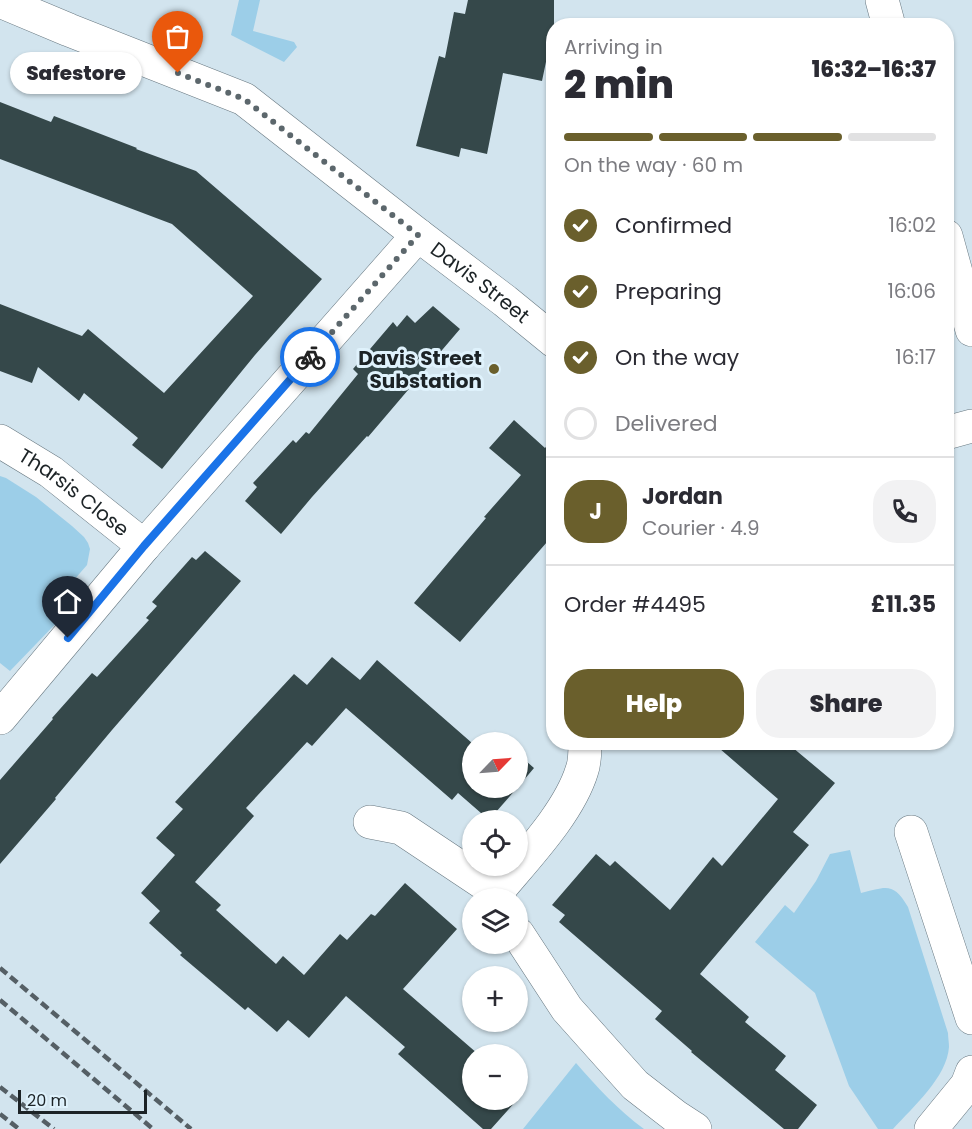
<!DOCTYPE html>
<meta charset="utf-8">
<style>
:root{--surface:#fff;--page:#f2f2f3;--text:#2b2b33;--muted:#7c7c81;--line:#e1e1e2;--accent:#6a5f2c}
body{margin:0;font-family:Poppins,sans-serif;background:var(--page);color:var(--text);height:100vh;display:flex;flex-direction:column;font-size:22px;white-space:nowrap}
*{box-sizing:border-box;margin:0}
p{font-size:20px;color:var(--muted)}
.icon{flex:none;width:33px;height:33px;fill:none;stroke:currentColor;stroke-width:2;stroke-linecap:round;stroke-linejoin:round}
.map{position:relative;flex:1;overflow:hidden}
.side{position:absolute;left:546px;top:18px;width:408px;height:732px;display:flex;flex-direction:column;background:var(--surface);border-radius:24px;box-shadow:0 2px 4px #0004}
.side>*{flex:none}
.needle{width:39px;rotate:65deg}
.tools{position:absolute;left:462px;top:732px;display:grid;gap:12px}
.tools a{display:grid;place-items:center;width:66px;height:66px;border-radius:50%;background:var(--surface);box-shadow:0 2px 4px #0004;font-size:30px}
.scale{position:absolute;left:18px;bottom:15px;width:129px;box-sizing:border-box;padding-left:6px;border:3px solid #1c2326;border-top:0;font-size:16px;line-height:21px;white-space:nowrap;color:#1c2326;-webkit-text-stroke:4px #dff2fc;paint-order:stroke}
.pin{position:absolute;display:grid;place-items:center;width:51px;height:51px;color:#fff;margin:-62px -26px;border-radius:50% 50% 50% 0;rotate:-45deg;box-shadow:0 0 6px #0007}
.pin .icon{rotate:45deg}
.courier{position:absolute;display:grid;place-items:center;width:60px;height:60px;margin:-30px;border:4px solid #1a73e8;border-radius:50%;background:#fff;color:#222;box-shadow:0 2px 8px #0007}
.bubble{position:absolute;height:42px;border-radius:21px;background:var(--surface);box-shadow:0 2px 4px #0004;font-size:20px;font-weight:800;line-height:42px;text-align:center}
.summary em{font-style:normal;font-weight:800}
.summary div{display:flex;flex-direction:column-reverse}
.summary{display:flex;align-items:center;justify-content:space-between;height:102px;padding:0 18px}
h1{font-size:39px;font-weight:800;line-height:45px}
.bar{display:grid;grid-template-columns:repeat(4,1fr);gap:9px 6px;align-content:center;height:72px;padding:0 18px}
.bar i{height:8px;border-radius:4px;background:var(--line)}
.bar .selected{background:var(--accent)}
.bar p{grid-column:span 4}
.line{display:flex;align-items:center;gap:15px;padding:0 18px;border-top:2px solid var(--line)}
.line div{flex:1}
.round{display:grid;place-items:center;flex:none;width:63px;height:63px;border-radius:24px;background:var(--page)}
ol{padding:0 18px;list-style:none}
li{display:flex;align-items:center;gap:18px;height:66px}
li p{margin-inline-start:auto}
li .icon{padding:6px;border-radius:50%;background:var(--accent);color:#fff;stroke-width:4}
li:last-child{color:var(--muted)}
li i{width:33px;height:33px;border:3px solid var(--line);border-radius:50%}
.action{display:flex;gap:12px;margin-top:auto;padding:12px 18px}
.action a{flex:1;height:69px;border-radius:24px;background:var(--accent);color:#fff;font-size:24px;font-weight:800;line-height:69px;text-align:center}
.action a+a{background:var(--page);color:var(--text)}
.map>svg:first-child{display:block}
</style>
<div class="map">
<svg width="972" height="1129" viewBox="0 0 972 1129">
<rect width="100%" height="100%" fill="#d2e4ee"/>
<path fill="#9ccee8" d="M 239,0 L 260,0 L 253,31 L 294,42 L 297,47 L 284,62 L 231,35 Z
M 0,476 L 6,478 L 36,497 L 72,526 L 84,537 L 88,543 L 90,549 L 87,565 L 53,604 L 65,614 L 10,671 L 0,663 Z
M 850,850 L 861,893 C 887,887 893,882 908,907 L 948,1033 C 948,1037 949,1043 949,1047 C 947,1077 913,1107 893,1129 L 878,1129 L 849,1086 L 815,993 L 755,942 L 785,905 L 794,913 L 816,881 L 830,854 Z
M 576,1063 C 597,1087 618,1110 644,1129 L 523,1129 Z"/>
<path fill="#35484a" d="M 468,0 L 554,0 L 554,58 L 547,57 L 542,81 L 503,73 L 487,154 L 461,148 L 459,157 L 416,146 L 439,56 L 445,58 L 454,12 L 465,14 Z
M 0,102 L 51,122 L 54,116 L 137,148 L 136,149 L 196,171 L 322,279 L 255,355 L 162,469 L 132,445 L 138,438 L 84,393 L 79,401 L 38,367 L 32,383 L 0,371 L 0,304 L 82,336 L 88,329 L 164,393 L 253,296 L 172,224 L 0,159 Z
M 433,306 L 460,329 L 368,437 L 367,436 L 312,497 L 281,534 L 245,501 L 257,487 L 253,483 L 293,440 L 296,443 L 306,432 L 309,434 L 358,374 L 353,369 L 393,322 L 397,327 L 407,315 L 415,323 Z
M 514,420 L 545,448 L 554,438 L 554,534 L 460,642 L 414,603 L 486,518 L 484,517 L 521,475 L 489,448 Z
M 205,551 L 241,581 L 112,730 L 55,798 L 56,799 L 0,864 L 0,780 L 53,719 L 52,718 L 92,673 L 97,677 L 149,620 L 146,618 L 157,606 L 152,602 L 192,557 L 196,560 Z
M 332,657 L 360,680 L 377,660 L 472,743 L 472,788 L 517,788 L 489,820 L 458,793 L 452,800 L 346,708 L 312,746 L 307,742 L 246,808 L 254,816 L 195,882 L 221,905 L 216,910 L 276,964 L 283,956 L 304,975 L 340,934 L 347,940 L 371,914 L 375,916 L 405,883 L 457,929 L 403,989 L 478,1054 L 472,1054 L 472,1100 L 517,1100 L 491,1129 L 483,1129 L 398,1054 L 405,1047 L 346,996 L 309,1038 L 288,1020 L 277,1032 L 248,1007 L 245,1010 L 180,955 L 182,953 L 149,923 L 160,911 L 141,893 L 175,855 L 156,838 L 183,809 L 175,802 L 294,674 L 307,685 Z
M 712,742 L 786,742 L 835,783 L 793,832 L 809,845 L 700,974 L 749,1017 L 745,1022 L 786,1056 L 775,1070 L 817,1105 L 798,1129 L 784,1129 L 691,1052 L 692,1051 L 655,1019 L 662,1011 L 559,922 L 565,915 L 552,905 L 596,854 L 610,866 L 615,861 L 670,910 L 713,857 L 722,866 L 778,799 Z
M 518,754 L 534,768 L 518,787 Z"/>
<g fill="none" stroke-linecap="round" stroke-linejoin="round">
<g stroke="#687881" stroke-width="34">
<g id="minor">
<path id="s1" d="M 0,1 L 69,30 L 244,99 L 418,235 L 505,301 L 554,341"/>
<path d="M 946,433 L 972,426"/>
<path id="s2" d="M 0,441 L 51,472 L 144,546"/>
<path d="M 0,718 L 144,546 L 418,235"/>
<path d="M 370,822 L 401,828 L 497,892"/>
<path d="M 911,832 L 972,1018"/>
<path d="M 500,898 L 497,892 C 525,858 569,813 582,770 C 585,762 585,752 585,742"/>
<path d="M 518,934 L 567,1009 L 609,1056 L 635,1085 L 675,1116 L 695,1129"/>
<path d="M 931,1129 L 967,1085 L 972,1072"/>
</g>
</g>
<g stroke="#687881" stroke-width="34">
<path id="tertiary" d="M 882,0 L 889,26
M 946,236 L 972,330"/>
</g>
<use href="#minor" stroke="#fff" stroke-width="33"/>
<use href="#tertiary" stroke="#fff" stroke-width="33"/>
<path stroke="#555f65" stroke-width="4.5" stroke-dasharray="9 4.5" stroke-linecap="butt" d="M 0,968 L 191,1129
M 0,1000 L 153,1129
M 0,1087 L 54,1129
M 0,1114 L 19,1129"/>
</g>
<g fill="none" stroke-linecap="round" stroke-linejoin="round">
<path stroke="#5c676c" stroke-width="6" stroke-dasharray="0 10.8" d="M 178,73 L 244,99 L 418,235 L 310,357"/>
<path stroke="#1a73e8" stroke-width="8" d="M 68,638 L 144,546 L 310,357"/>
</g>
<circle fill="#6a5f2c" stroke="#dff2fc" stroke-width="2" cx="494" cy="369" r="6"/>
<g text-anchor="middle" dominant-baseline="central" stroke-width="6" stroke-linejoin="round" paint-order="stroke">
<g font-size="20" fill="#1c2326" stroke="#dff2fc">
<text stroke="none"><textPath href="#s1" startOffset="562">Davis Street</textPath></text>
<text stroke="none"><textPath href="#s2" startOffset="90">Tharsis Close</textPath></text>
</g>
<g font-size="20" font-weight="bold" fill="#1c2326" stroke="#dff2fc" text-anchor="end">
<text x="482" y="358">Davis Street<tspan x="482" dy="23">Substation</tspan></text>
</g>
</g>
</svg>
<div class="tools">
<a><svg class="needle" viewBox="-14 -14 28 28"><path d="M0-13l5 13h-10z" fill="#e53935"/><path d="M0 13l5-13h-10z" fill="#7c7c81"/></svg></a>
<a><svg class="icon" aria-label="locate" viewBox="0 0 24 24"><circle cx="12" cy="12" r="6"/><path d="M12 2v4M12 18v4M2 12h4M18 12h4"/></svg></a>
<a><svg class="icon" aria-label="layers" viewBox="0 0 24 24"><path d="M12 4l9 5-9 5-9-5zM3 14l9 5 9-5"/></svg></a>
<a>+</a>
<a>−</a>
</div>
<div class="scale">20 m</div>
<div class="pin" style="left:178px;top:73px;background:#ea580c"><svg class="icon" aria-label="bag" viewBox="0 0 24 24"><path d="M5 8h14l-1 12H6zM9 8a3 3 0 0 1 6 0"/></svg></div>
<div class="pin" style="left:68px;top:638px;background:#1f2937"><svg class="icon" aria-label="home" viewBox="0 0 24 24"><path d="M3 11l9-7 9 7M6 9v11h12V9"/></svg></div>
<div class="courier" style="left:310px;top:357px"><svg class="icon" aria-label="bike" viewBox="0 0 24 24"><circle cx="6" cy="16" r="4"/><circle cx="18" cy="16" r="4"/><path d="M6 16l4-8h5l3 8M10 8l3 8H6M13 5h3"/></svg></div>
<div class="bubble" style="left:10px;top:52px;width:132px">Safestore</div>
<section class="side">
<div class="summary"><div><h1>2 min</h1><p>Arriving in</p></div><em>16:32–16:37</em></div>
<div class="bar"><i class="selected"></i><i class="selected"></i><i class="selected"></i><i></i><p>On the way · 60 m</p></div>
<ol>
<li><svg class="icon" aria-label="check" viewBox="0 0 24 24"><path d="M5 12l5 5 9-10"/></svg>Confirmed<p>16:02</p></li>
<li><svg class="icon" aria-label="check" viewBox="0 0 24 24"><path d="M5 12l5 5 9-10"/></svg>Preparing<p>16:06</p></li>
<li><svg class="icon" aria-label="check" viewBox="0 0 24 24"><path d="M5 12l5 5 9-10"/></svg>On the way<p>16:17</p></li>
<li><i></i>Delivered</li>
</ol>
<div class="line" style="height:108px"><b class="round" style="background:var(--accent);color:#fff">J</b><div><b>Jordan</b><p>Courier · 4.9</p></div><a class="round"><svg class="icon" aria-label="phone" viewBox="0 0 24 24"><path d="M5 4h4l2 5-3 2q2 4 5 5l2-3 5 2v4C11 20 4 13 5 4z"/></svg></a></div>
<div class="line" style="height:78px"><div>Order #4495</div><b>£11.35</b></div>
<div class="action"><a>Help</a><a>Share</a></div>
</section>
</div>
